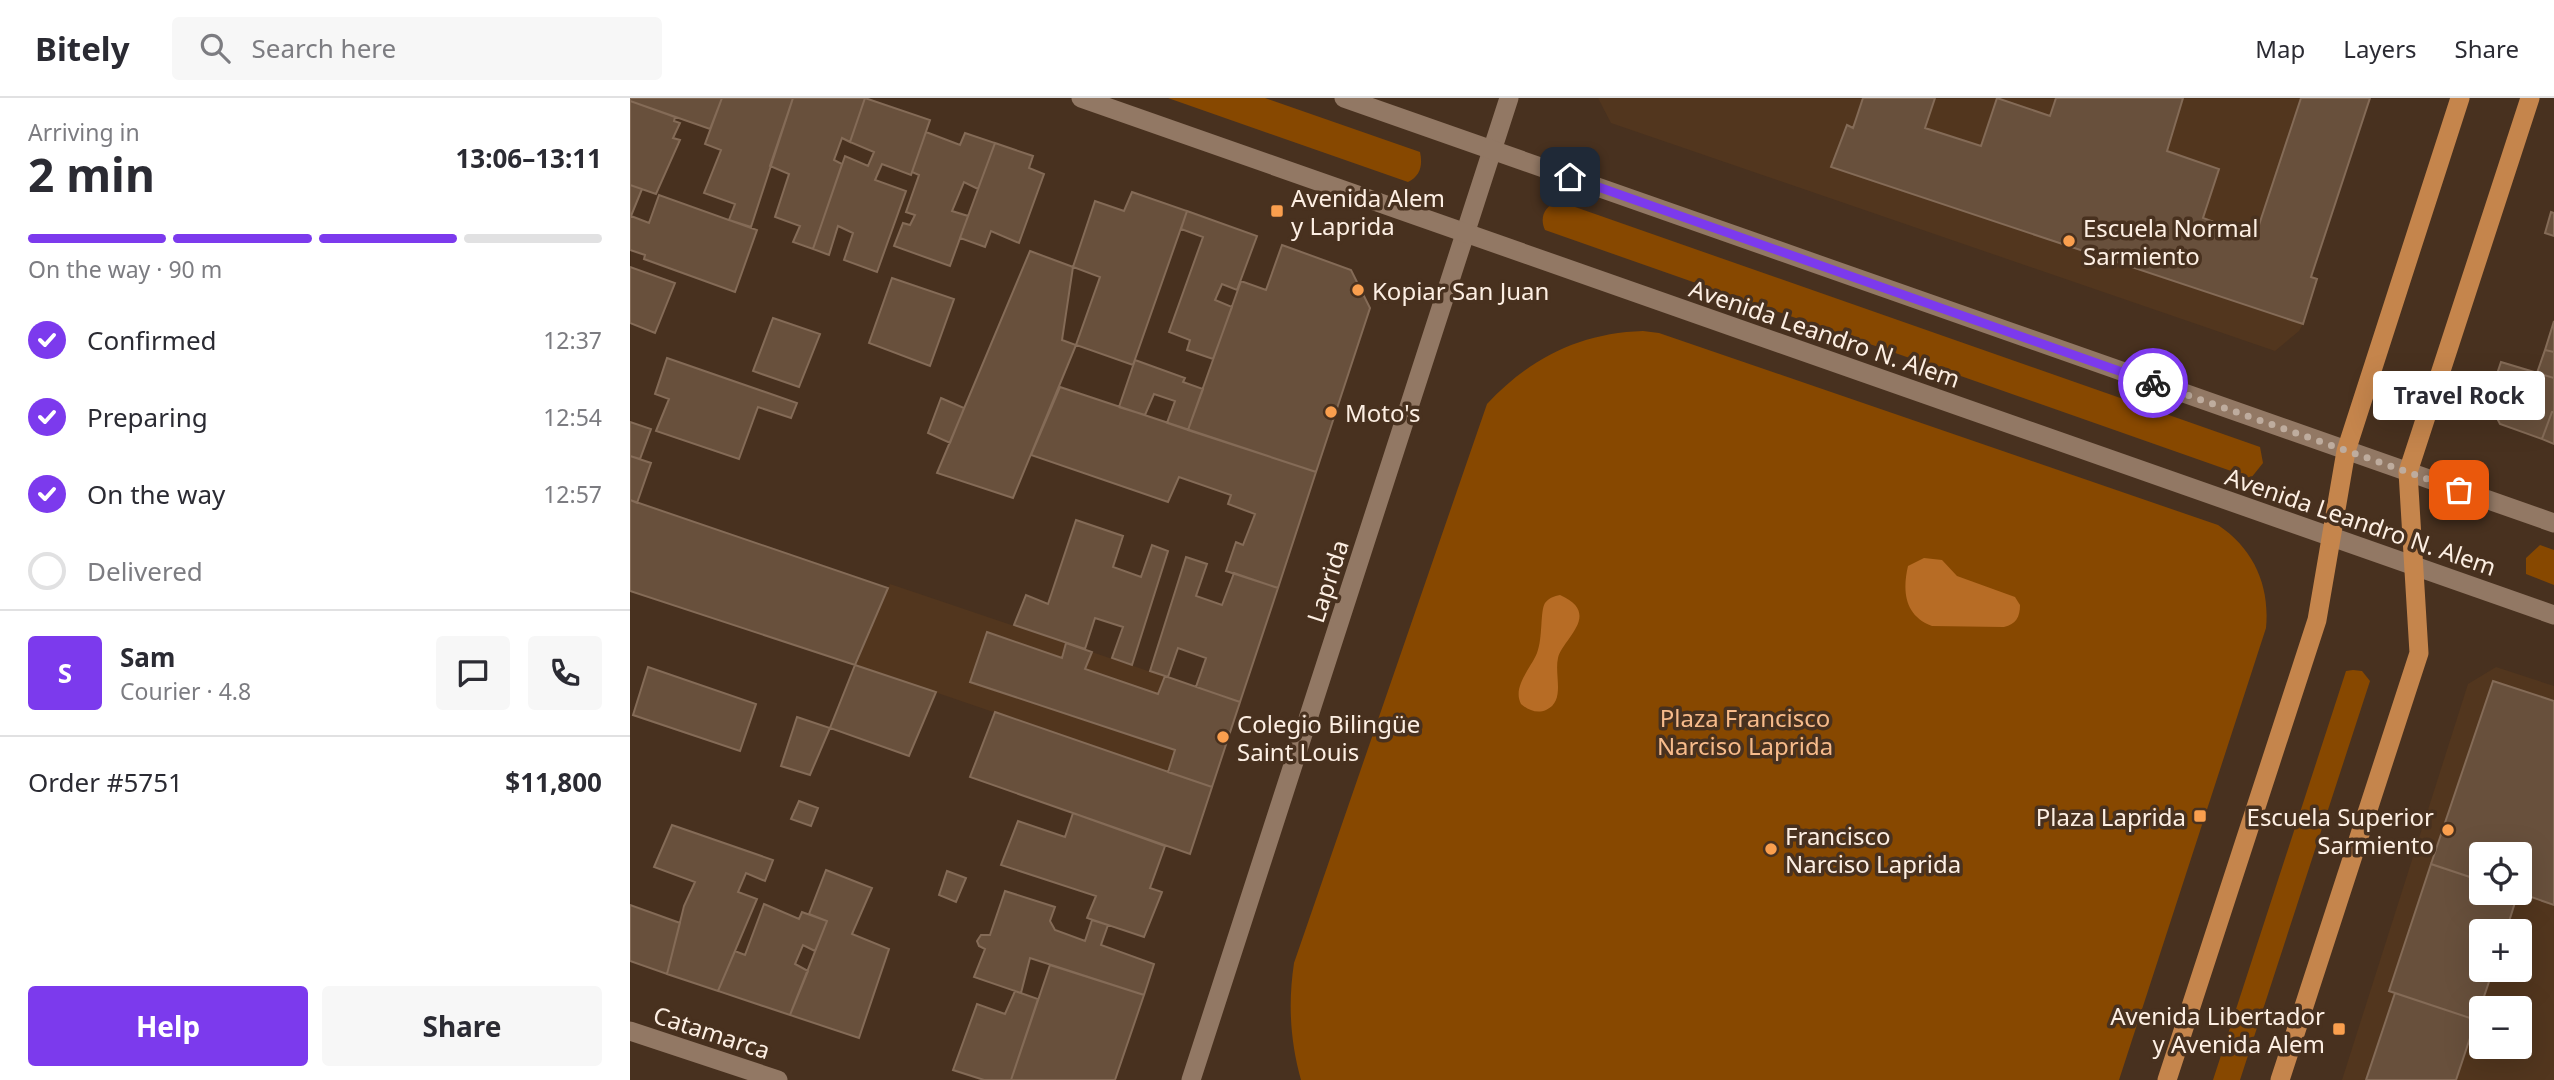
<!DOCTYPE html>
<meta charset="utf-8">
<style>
:root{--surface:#fff;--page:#f7f7f7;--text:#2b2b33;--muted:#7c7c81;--line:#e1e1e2;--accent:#7c3aed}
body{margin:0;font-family:"Noto Sans",sans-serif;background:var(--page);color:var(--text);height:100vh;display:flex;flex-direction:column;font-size:26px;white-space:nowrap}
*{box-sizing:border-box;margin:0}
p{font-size:23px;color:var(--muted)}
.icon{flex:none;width:38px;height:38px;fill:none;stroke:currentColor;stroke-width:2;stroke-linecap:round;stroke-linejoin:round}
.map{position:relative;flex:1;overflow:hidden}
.panel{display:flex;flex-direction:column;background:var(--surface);width:630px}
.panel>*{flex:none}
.buttons{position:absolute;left:1839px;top:744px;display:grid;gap:14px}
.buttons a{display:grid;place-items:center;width:63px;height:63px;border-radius:7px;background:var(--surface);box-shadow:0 7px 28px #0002;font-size:35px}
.pin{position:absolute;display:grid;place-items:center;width:60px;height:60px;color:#fff;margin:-30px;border-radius:14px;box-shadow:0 4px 10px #0006}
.courier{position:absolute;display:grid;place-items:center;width:70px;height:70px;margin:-35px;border:5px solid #7c3aed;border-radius:50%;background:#fff;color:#222;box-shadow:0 2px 9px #0007}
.bubble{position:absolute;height:49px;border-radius:7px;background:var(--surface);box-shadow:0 7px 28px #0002;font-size:23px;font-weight:700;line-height:49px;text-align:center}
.head em{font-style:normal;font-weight:700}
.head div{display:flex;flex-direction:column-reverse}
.head{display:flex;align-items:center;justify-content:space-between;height:119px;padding:0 28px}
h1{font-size:46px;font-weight:700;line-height:52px}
.bar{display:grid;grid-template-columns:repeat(4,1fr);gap:10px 7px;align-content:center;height:84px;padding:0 28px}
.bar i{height:9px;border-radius:5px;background:var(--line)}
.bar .active{background:var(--accent)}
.bar p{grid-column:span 4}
.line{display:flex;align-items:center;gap:18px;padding:0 28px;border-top:2px solid var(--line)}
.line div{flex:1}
.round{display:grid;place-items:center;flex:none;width:74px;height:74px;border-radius:7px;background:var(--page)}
ol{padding:0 28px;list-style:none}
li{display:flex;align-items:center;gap:21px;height:77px}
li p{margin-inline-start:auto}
li .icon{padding:7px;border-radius:50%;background:var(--accent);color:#fff;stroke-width:4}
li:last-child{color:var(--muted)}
li i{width:38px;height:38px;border:4px solid var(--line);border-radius:50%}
.primary-button{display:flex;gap:14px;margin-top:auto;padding:14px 28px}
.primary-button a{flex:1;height:80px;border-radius:7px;background:var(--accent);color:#fff;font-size:28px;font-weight:700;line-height:80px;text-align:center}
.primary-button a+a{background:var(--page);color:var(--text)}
header{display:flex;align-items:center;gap:42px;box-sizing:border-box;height:98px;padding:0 35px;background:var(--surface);border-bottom:2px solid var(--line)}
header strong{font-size:33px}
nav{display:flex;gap:38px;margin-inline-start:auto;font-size:24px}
.search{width:490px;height:63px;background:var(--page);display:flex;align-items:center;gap:18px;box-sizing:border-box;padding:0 24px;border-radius:7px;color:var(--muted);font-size:26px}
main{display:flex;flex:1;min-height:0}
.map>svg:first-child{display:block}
</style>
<header>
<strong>Bitely</strong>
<div class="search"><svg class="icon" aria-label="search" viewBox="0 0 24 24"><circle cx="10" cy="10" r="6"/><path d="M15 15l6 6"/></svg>Search here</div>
<nav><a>Map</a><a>Layers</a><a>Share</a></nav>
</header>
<main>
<section class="panel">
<div class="head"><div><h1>2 min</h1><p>Arriving in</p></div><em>13:06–13:11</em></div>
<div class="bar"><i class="active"></i><i class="active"></i><i class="active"></i><i></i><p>On the way · 90 m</p></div>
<ol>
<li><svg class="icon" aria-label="check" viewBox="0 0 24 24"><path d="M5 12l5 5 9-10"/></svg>Confirmed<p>12:37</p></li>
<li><svg class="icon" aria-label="check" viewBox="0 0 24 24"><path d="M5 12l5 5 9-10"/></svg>Preparing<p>12:54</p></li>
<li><svg class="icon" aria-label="check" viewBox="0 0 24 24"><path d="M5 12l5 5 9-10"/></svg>On the way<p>12:57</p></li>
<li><i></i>Delivered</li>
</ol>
<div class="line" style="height:126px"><b class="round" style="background:var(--accent);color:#fff">S</b><div><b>Sam</b><p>Courier · 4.8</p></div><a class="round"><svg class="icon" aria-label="chat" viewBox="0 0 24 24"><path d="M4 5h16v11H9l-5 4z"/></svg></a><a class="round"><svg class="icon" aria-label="phone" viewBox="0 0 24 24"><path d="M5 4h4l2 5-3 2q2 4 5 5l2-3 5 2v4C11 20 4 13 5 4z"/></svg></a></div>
<div class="line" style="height:91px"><div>Order #5751</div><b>$11,800</b></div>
<div class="primary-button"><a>Help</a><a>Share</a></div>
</section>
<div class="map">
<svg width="1924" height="982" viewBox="0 0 1924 982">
<rect width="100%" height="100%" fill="#48311f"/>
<path fill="#52361e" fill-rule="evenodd" d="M 968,0 L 1740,0 L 1681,178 L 1687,181 L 1673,226 L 1669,233 L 1645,253 L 981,25 Z
M 260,486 L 610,604 L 582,689 L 226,567 Z
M 1866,569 L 1924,588 L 1924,982 L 1712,982 L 1838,586 ZM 1852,756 L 1890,756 L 1890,794 L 1852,794 ZM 1852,833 L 1890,833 L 1890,872 L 1852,872 ZM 1852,910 L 1890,910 L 1890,948 L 1852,948 Z"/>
<path fill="#874800" d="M 538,0 L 635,0 L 790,54 C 793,68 790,78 778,84 Z
M 928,103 L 1630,349 L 1633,365 L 1621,380 L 915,132 C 909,119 915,108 928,103 Z
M 1013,233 L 1029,235 L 1588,427 C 1624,451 1640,488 1636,530 L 1489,982 L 671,982 C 660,942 658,905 664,865 L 857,306 C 900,260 950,235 1013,233 Z
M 1910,447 L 1924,452 L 1924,487 L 1896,476 L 1896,460 Z
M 1723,572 L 1732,573 L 1740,583 L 1610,982 L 1583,982 L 1716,573 Z"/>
<path fill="#b76c25" d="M 1294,460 L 1312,462 L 1327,478 L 1385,499 L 1390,507 C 1390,519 1386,526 1374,529 L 1302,528 C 1275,518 1272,494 1278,468 Z
M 930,497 C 973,516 932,541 928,560 C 924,577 936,603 916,612 C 907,616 898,612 891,606 C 882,589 901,570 907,555 C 913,540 910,513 915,505 C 919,500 924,498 930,497 Z"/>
<path fill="#68503c" stroke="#846b57" stroke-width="2" d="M 0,0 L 92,0 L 80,31 L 0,3 Z
M 92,0 L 163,0 L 121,129 L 99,122 L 105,106 L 74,95 L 91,52 L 75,46 Z
M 163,0 L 235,0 L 220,44 L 212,40 L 204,62 L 212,66 L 183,151 L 163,144 L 170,128 L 145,119 L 159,76 L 140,68 Z
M 235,0 L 300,22 L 281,77 L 252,66 L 245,82 L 276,93 L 247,174 L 214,162 L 223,135 L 208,128 L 199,157 L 183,151 L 215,58 L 238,68 L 244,54 L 220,44 Z
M 1233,0 L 1305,0 L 1295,30 L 1351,48 L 1367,0 L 1420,18 L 1426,0 L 1553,0 L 1537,53 L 1589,71 L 1573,120 L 1625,139 L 1671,0 L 1740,0 L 1681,179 L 1687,181 L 1673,226 L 1201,69 L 1217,27 L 1223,30 Z
M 0,3 L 45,19 L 44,23 L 50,25 L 43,40 L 50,42 L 26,96 L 0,87 Z
M 296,34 L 330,47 L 335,35 L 365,45 L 348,91 L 334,84 L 322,113 L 338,118 L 320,168 L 264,148 L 273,125 L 280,127 L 285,117 L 276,114 L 289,77 L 282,74 Z
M 365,45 L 403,58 L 399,70 L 414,76 L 389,145 L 361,133 L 355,149 L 330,140 Z
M 0,87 L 12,91 L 1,118 L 19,125 L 29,97 L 127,132 L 105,194 L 14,161 L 15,157 L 0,152 Z
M 502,94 L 557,113 L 503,267 L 446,247 L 470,179 L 443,169 L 465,103 L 494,113 Z
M 557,113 L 627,138 L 607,192 L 592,186 L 585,202 L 602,209 L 583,261 L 557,252 L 560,242 L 539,234 L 573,139 L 551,131 Z
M 1921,114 L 1924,115 L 1924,138 L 1915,135 Z
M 652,147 L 721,172 L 740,210 L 686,374 L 558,332 L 611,183 L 636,192 Z
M 400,153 L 443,169 L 432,242 L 446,247 L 383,400 L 307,375 Z
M 0,169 L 45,185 L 25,235 L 0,225 Z
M 262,180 L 324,201 L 300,268 L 239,245 Z
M 143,220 L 190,236 L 169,289 L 123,273 Z
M 1924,223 L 1924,254 L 1915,252 Z
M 1915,252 L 1924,254 L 1924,280 L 1907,275 Z
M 37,260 L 167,305 L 161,320 L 128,309 L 109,361 L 26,333 L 39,301 L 25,296 Z
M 505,262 L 555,280 L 553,284 L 573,291 L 558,332 L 537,325 L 545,303 L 524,296 L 515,317 L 489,309 Z
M 1871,264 L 1924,280 L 1924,314 L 1922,314 L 1912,341 L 1870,326 L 1858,303 Z
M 430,289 L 686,374 L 648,490 L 596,473 L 606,444 L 613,447 L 625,416 L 598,406 L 601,397 L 549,379 L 538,404 L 401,357 Z
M 311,300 L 334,310 L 320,345 L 298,335 Z
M 1922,314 L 1924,314 L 1924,346 L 1912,341 Z
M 0,324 L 21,331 L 10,361 L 0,358 Z
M 0,358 L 21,365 L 7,405 L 0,402 Z
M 0,402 L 258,490 L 225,567 L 0,493 Z
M 446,422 L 493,438 L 483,469 L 511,479 L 522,447 L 538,453 L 502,567 L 482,560 L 493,529 L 465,520 L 455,551 L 384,527 L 396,497 L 418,506 Z
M 556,459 L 577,466 L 566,498 L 592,507 L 604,475 L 648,490 L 610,604 L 566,589 L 576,560 L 548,550 L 538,579 L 520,573 Z
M 357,534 L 432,560 L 436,545 L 462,554 L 455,571 L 528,596 L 535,578 L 610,604 L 582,689 L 538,674 L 545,652 L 340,584 Z
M 225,567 L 306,594 L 279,658 L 200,630 Z
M 18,569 L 126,606 L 110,653 L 3,617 Z
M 1863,583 L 1924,603 L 1924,807 L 1887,794 L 1890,794 L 1890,756 L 1852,756 L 1852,783 L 1801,766 Z
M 365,614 L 582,689 L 560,756 L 340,679 Z
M 167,619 L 200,630 L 180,677 L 151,668 Z
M 169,703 L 188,710 L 181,728 L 161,721 Z
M 443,715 L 535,748 L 520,790 L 532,794 L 514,839 L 457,820 L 466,798 L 371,767 L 388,723 L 435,739 Z
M 42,727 L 143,762 L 135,783 L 116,775 L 108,794 L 127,801 L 88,893 L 37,876 L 54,808 L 65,784 L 24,769 Z
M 1801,766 L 1852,783 L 1852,794 L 1888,795 L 1876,833 L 1852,833 L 1852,872 L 1863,872 L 1846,922 L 1759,893 Z
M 196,772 L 242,790 L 222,836 L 259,851 L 229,940 L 160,917 L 197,823 L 179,816 Z
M 317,773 L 336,780 L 326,804 L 309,797 Z
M 375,793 L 425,809 L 420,823 L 425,832 L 455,843 L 462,822 L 478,827 L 471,847 L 524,866 L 514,897 L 400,860 L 391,895 L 344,879 L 355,851 L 349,848 L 347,843 L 351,837 L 360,837 Z
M 134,806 L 169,821 L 172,814 L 197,823 L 185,853 L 173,847 L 165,866 L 178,873 L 160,917 L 88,893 L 105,853 L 115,857 Z
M 0,807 L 50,825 L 37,876 L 0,863 Z
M 420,867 L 514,897 L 485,982 L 381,982 Z
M 385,893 L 408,901 L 381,982 L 354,982 L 323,972 L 347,906 L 375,916 Z
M 1765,895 L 1846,922 L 1826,982 L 1736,982 Z"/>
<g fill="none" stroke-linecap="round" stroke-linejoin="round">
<path stroke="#927864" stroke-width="19" d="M 0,933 L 148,982
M 561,982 L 879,0"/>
<path stroke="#927864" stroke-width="19" d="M 451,0 L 1924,517
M 714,0 L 1924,425"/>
<path stroke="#c5854c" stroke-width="19" d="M 1537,982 L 1687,522 L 1716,353 L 1830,0
M 1650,982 L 1789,555 L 1778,374 L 1900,0"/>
</g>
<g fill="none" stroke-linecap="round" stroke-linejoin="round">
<path stroke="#beac9e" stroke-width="7" stroke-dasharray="0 12.6" d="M 1523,285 L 1829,392"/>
<path stroke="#7c3aed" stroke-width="9" d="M 940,79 L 1523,285"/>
</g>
<g fill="#fa9f4e" stroke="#48311f" stroke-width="2.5">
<rect x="640" y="106" width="14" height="14" rx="3.5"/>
<circle cx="1439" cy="143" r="7"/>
<circle cx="728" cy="192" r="7"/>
<circle cx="701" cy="314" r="7"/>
<circle cx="593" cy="639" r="7"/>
<rect x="1563" y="711" width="14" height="14" rx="3.5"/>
<circle cx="1818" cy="732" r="7"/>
<circle cx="1141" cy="751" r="7"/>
<rect x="1702" y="924" width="14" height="14" rx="3.5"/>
</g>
<g text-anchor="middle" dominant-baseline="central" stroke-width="7" stroke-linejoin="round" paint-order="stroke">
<g font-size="24" fill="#fdefe3" stroke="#48311f" text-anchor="start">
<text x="661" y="99">Avenida Alem<tspan x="661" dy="28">y Laprida</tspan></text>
<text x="1453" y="129">Escuela Normal<tspan x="1453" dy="28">Sarmiento</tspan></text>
<text x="742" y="192">Kopiar San Juan</text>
<text x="715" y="314">Moto's</text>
<text x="607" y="625">Colegio Bilingüe<tspan x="607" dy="28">Saint Louis</tspan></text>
<text x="1556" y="718" text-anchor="end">Plaza Laprida</text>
<text x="1804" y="718" text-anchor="end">Escuela Superior<tspan x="1804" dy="28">Sarmiento</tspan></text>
<text x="1155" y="737">Francisco<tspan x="1155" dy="28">Narciso Laprida</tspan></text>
<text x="1695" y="917" text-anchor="end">Avenida Libertador<tspan x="1695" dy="28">y Avenida Alem</tspan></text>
</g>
<g font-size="24" fill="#fdefe3" stroke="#48311f">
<text transform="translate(1195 235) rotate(19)">Avenida Leandro N. Alem</text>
<text transform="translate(1731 423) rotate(19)">Avenida Leandro N. Alem</text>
<text transform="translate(697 483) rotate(-72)">Laprida</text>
<text transform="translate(82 934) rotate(18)">Catamarca</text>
</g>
<g font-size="24" fill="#f7bb8b" stroke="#48311f">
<text x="1115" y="619">Plaza Francisco<tspan x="1115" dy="28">Narciso Laprida</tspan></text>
</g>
</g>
</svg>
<div class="buttons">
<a><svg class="icon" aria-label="locate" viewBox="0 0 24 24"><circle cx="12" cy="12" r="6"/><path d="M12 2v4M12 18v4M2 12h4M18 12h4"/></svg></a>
<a>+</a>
<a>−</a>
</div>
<div class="pin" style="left:1829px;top:392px;background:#ea580c"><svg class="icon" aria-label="bag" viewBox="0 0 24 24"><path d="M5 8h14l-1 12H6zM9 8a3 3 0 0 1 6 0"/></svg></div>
<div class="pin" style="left:940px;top:79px;background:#1f2937"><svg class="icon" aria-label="home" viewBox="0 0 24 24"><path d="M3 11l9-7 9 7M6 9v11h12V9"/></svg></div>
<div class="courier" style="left:1523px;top:285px"><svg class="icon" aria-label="bike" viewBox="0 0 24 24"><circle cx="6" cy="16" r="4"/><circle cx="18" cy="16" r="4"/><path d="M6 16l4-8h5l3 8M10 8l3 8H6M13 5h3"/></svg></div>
<div class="bubble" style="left:1743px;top:273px;width:172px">Travel Rock</div>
</div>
</main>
